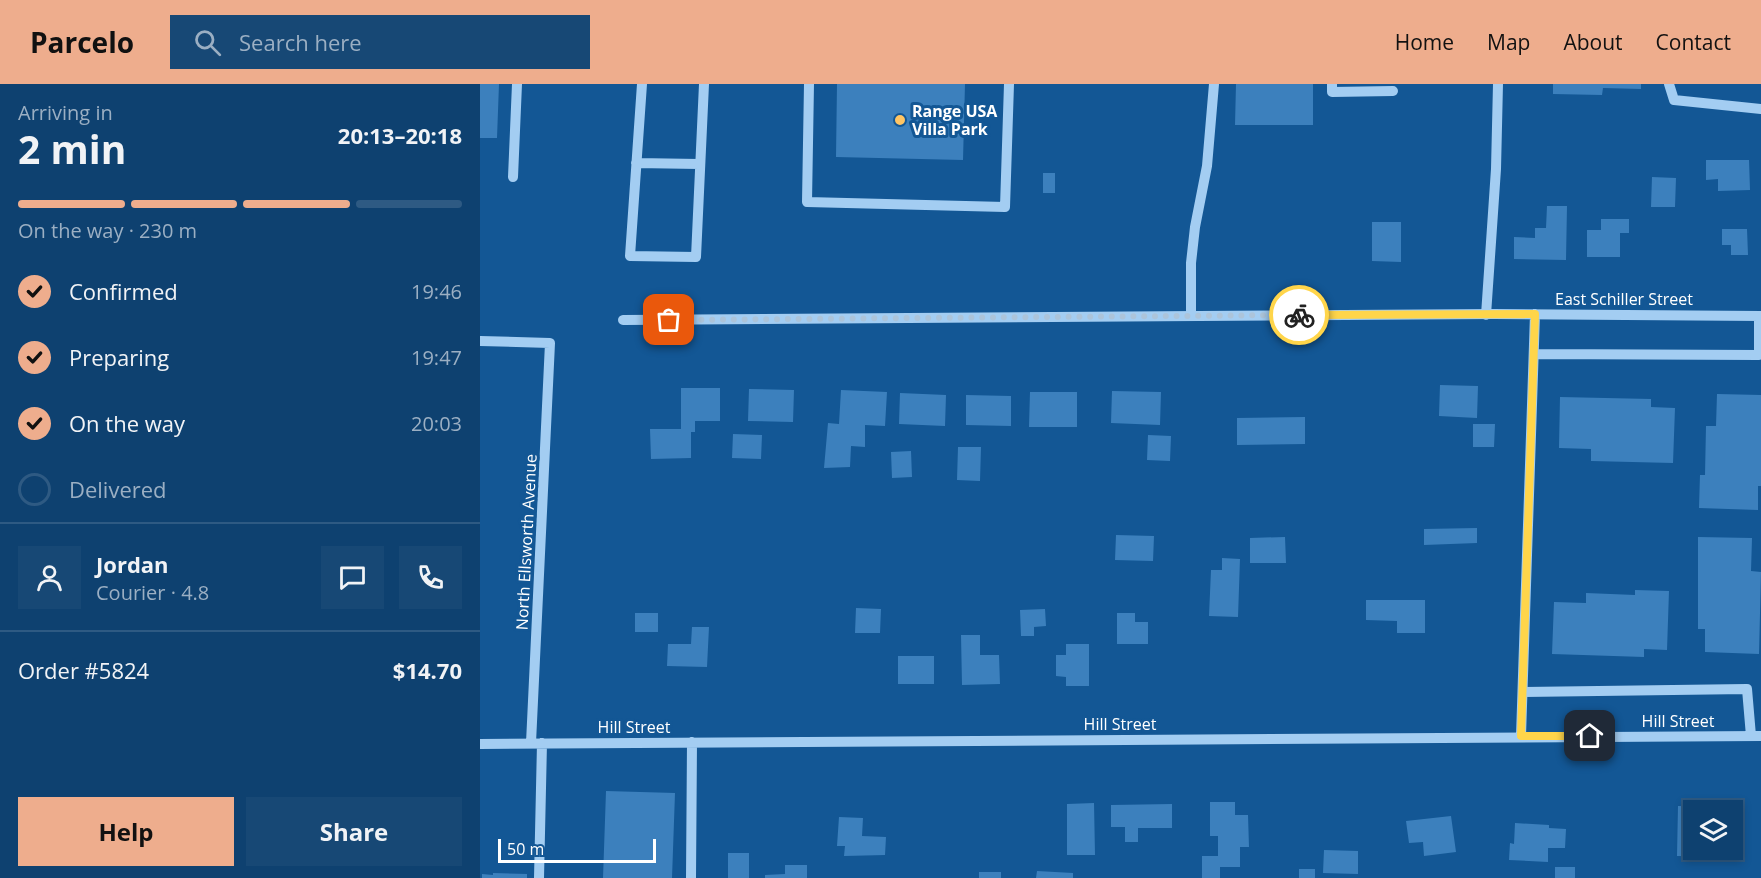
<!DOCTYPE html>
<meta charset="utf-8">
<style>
:root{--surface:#0e4170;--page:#174875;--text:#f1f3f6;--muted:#9bafc3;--line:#2e5a83;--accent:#eead8d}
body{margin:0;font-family:"Open Sans",sans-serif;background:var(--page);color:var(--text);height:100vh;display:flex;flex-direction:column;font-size:22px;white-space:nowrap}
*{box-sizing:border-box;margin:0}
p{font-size:20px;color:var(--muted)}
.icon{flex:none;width:33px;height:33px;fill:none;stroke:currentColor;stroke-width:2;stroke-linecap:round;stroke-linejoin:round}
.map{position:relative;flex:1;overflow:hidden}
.sheet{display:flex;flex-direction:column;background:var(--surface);width:480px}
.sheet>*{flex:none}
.tools{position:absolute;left:1203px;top:716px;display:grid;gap:12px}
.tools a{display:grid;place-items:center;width:60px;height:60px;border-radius:0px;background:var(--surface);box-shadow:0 3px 9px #0003,0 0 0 2px var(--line);font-size:30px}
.scale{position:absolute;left:18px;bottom:15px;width:158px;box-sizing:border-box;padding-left:6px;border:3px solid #fff;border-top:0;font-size:16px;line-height:21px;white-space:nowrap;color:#fff;-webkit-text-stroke:4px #135795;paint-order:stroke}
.pin{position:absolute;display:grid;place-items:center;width:51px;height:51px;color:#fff;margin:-26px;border-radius:12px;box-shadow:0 3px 9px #0006}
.courier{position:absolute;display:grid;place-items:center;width:60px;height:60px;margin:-30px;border:4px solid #ffd54a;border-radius:50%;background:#fff;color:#222;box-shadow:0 2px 8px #0007}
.head em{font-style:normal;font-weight:700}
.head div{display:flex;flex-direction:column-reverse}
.head{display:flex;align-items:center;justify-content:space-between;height:102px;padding:0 18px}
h1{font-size:39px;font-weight:700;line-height:45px}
.bar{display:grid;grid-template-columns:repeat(4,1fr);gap:9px 6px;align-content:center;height:72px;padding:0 18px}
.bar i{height:8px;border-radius:4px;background:var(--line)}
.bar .current{background:var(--accent)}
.bar p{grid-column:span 4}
.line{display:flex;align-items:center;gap:15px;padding:0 18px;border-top:2px solid var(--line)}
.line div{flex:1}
.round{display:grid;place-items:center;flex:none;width:63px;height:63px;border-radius:0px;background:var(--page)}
ol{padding:0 18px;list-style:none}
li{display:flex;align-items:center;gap:18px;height:66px}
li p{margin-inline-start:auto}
li .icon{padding:6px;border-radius:50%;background:var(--accent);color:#111;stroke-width:4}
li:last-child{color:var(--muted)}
li i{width:33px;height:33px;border:3px solid var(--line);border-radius:50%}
.action{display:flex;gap:12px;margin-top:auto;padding:12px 18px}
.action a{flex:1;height:69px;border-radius:0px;background:var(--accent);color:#111;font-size:24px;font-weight:700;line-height:69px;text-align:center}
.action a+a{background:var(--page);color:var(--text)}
header{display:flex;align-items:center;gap:36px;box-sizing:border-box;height:84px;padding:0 30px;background:var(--accent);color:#111}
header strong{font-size:28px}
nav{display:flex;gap:33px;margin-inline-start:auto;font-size:21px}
.search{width:420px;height:54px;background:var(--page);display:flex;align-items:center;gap:15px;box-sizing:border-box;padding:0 21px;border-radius:0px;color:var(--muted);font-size:22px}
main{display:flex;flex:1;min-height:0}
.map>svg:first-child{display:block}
</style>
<header>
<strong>Parcelo</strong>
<div class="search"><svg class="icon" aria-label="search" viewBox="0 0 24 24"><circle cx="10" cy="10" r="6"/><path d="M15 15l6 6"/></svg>Search here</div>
<nav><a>Home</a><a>Map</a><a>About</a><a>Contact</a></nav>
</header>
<main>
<section class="sheet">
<div class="head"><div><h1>2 min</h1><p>Arriving in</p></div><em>20:13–20:18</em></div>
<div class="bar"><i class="current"></i><i class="current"></i><i class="current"></i><i></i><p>On the way · 230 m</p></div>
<ol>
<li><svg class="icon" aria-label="check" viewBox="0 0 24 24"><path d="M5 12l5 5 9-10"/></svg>Confirmed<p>19:46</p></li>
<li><svg class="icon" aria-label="check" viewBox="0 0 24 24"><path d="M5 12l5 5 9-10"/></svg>Preparing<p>19:47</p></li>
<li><svg class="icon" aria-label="check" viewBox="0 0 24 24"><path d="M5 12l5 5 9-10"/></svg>On the way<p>20:03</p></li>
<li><i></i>Delivered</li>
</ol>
<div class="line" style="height:108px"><a class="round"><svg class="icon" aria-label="person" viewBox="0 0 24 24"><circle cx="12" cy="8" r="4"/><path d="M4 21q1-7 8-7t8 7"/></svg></a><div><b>Jordan</b><p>Courier · 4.8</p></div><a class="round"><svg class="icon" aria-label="chat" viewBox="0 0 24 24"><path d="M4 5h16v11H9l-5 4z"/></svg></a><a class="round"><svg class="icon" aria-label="phone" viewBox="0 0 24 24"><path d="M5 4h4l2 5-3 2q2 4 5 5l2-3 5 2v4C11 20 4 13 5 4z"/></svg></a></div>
<div class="line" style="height:78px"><div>Order #5824</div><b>$14.70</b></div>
<div class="action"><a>Help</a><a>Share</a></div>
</section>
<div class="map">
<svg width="1281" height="794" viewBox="0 0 1281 794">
<rect width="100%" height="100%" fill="#135795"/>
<path fill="#3c80bd" d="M 0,0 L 19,0 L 17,54 L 0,54 Z
M 357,0 L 485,0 L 483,76 L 356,73 Z
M 756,0 L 833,0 L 833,41 L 755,41 Z
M 1073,0 L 1161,0 L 1161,5 L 1123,4 L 1122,11 L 1073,10 Z
M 1226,76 L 1269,76 L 1270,106 L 1238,107 L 1238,95 L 1226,96 Z
M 563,89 L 575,89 L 575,109 L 563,109 Z
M 1172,93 L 1196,94 L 1195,123 L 1171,123 Z
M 1067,122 L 1087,122 L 1086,176 L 1034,175 L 1034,153 L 1055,154 L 1055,144 L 1066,144 Z
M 1121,135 L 1149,135 L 1149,149 L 1140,149 L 1140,173 L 1107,173 L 1107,146 L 1121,146 Z
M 892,138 L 921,138 L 921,178 L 892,177 Z
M 1242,145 L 1267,145 L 1268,171 L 1251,171 L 1251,161 L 1242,161 Z
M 960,301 L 998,302 L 997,334 L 959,332 Z
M 201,304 L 240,304 L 240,337 L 215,337 L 215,348 L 211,348 L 211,374 L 171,375 L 170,345 L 201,345 Z
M 269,305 L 314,306 L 313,338 L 268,337 Z
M 361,306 L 407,308 L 405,342 L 385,341 L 385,363 L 371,362 L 370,383 L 344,384 L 348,339 L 359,340 Z
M 632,307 L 681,308 L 680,341 L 631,339 Z
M 550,308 L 597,308 L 597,343 L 549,343 Z
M 420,309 L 466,311 L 465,342 L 419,340 Z
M 1237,310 L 1281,311 L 1281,402 L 1278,402 L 1278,426 L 1219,424 L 1220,391 L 1225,391 L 1226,342 L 1236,342 Z
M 486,311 L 531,312 L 531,342 L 486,341 Z
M 1080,313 L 1171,315 L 1171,323 L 1195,324 L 1193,379 L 1111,377 L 1111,365 L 1079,364 Z
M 825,333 L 825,360 L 757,361 L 757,334 Z
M 993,340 L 1015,340 L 1014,363 L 993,363 Z
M 253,350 L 282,351 L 281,375 L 252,374 Z
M 668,351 L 691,352 L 690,377 L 667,376 Z
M 478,363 L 501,363 L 500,397 L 477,396 Z
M 431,367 L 432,393 L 412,394 L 411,368 Z
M 997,444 L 997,459 L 944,461 L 944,445 Z
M 636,451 L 674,452 L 673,477 L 635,476 Z
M 805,453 L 806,479 L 770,479 L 770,454 Z
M 1218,453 L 1272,454 L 1271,487 L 1281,488 L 1279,570 L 1225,568 L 1225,545 L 1218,545 Z
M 742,474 L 760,475 L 758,533 L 729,532 L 731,486 L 742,486 Z
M 1155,506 L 1189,507 L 1187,566 L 1164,565 L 1164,573 L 1072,570 L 1074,518 L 1106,519 L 1106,509 L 1155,511 Z
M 886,516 L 945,516 L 945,549 L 917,549 L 917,537 L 886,536 Z
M 376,524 L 401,525 L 400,549 L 375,549 Z
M 565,525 L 566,542 L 554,543 L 554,552 L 541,552 L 540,526 Z
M 155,529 L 178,529 L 178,548 L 155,548 Z
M 637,529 L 655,529 L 655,538 L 668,538 L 668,560 L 637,560 Z
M 212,543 L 229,543 L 227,583 L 187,582 L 188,560 L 211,560 Z
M 481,551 L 500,551 L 500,571 L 519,571 L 520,600 L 482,601 Z
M 586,560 L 609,560 L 609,602 L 586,602 L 586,593 L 576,592 L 576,571 L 586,571 Z
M 418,572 L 454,572 L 454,600 L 418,600 Z
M 126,707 L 195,709 L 192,794 L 123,794 Z
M 730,718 L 755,718 L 755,731 L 768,731 L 769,763 L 760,763 L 760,783 L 740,783 L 740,794 L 722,794 L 722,772 L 738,772 L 738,752 L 730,752 Z
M 614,719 L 615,771 L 587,771 L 587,720 Z
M 692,720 L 692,744 L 658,744 L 658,758 L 645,758 L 645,743 L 631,743 L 631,721 Z
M 1198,722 L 1245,723 L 1244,726 L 1214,726 L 1214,765 L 1244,765 L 1243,773 L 1197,772 Z
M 971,732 L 976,768 L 944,772 L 943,758 L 929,759 L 926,737 Z
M 359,733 L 383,734 L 382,752 L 406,753 L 405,771 L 364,772 L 365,762 L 357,762 Z
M 1035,739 L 1069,741 L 1069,744 L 1086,745 L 1085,764 L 1068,764 L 1068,778 L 1029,776 L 1030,759 L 1034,760 Z
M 844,766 L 878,767 L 878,790 L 843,789 Z
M 248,769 L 269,769 L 269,794 L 248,794 Z
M 305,781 L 327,781 L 327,794 L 285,794 L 285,791 L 305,790 Z
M 1075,783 L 1095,783 L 1095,794 L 1075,794 Z
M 819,785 L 835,785 L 835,794 L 819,794 Z
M 557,787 L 593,789 L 593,794 L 556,794 Z
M 499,788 L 521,788 L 521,794 L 499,794 Z
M 13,789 L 47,790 L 47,794 L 2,794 L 2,790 L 13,791 Z"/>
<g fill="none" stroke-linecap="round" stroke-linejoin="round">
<path stroke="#a3cdf2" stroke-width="10" d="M 162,0 L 150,172 L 216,173 L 224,0
M 329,0 L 327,118 L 525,123 L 529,0
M 852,0 L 852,8 L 913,7
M 1189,0 L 1194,16 L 1281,25
M 156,79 L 219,80
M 33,93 L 37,0
M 1006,231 L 1016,85 L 1018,0
M 711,232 L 711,179 L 715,143 L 727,82 L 734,0
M 143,236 L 1014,230 L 1281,232
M 0,257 L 70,259 L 51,659
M 1054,270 L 1279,271 L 1279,232
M 1043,608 L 1267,605 L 1271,652
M 1041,652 L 1055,230
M 0,660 L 1281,652
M 59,794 L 62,659
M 211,794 L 212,658"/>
</g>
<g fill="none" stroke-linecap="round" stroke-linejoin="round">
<path stroke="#acc4da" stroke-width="6" stroke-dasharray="0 10.8" d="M 189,236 L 819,231"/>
<path stroke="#ffd54a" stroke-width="8" d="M 819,231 L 1055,230 L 1041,652 L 1110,652"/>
</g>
<circle fill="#ffc564" stroke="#135795" stroke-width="2" cx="420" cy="36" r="6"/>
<g text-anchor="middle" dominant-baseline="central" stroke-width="6" stroke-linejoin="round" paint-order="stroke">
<g font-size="16" font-weight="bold" fill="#fff" stroke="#135795" text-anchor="start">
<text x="432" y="27">Range USA<tspan x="432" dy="18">Villa Park</tspan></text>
</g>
<g font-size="16" fill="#fff" stroke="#135795">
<text x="1144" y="215">East Schiller Street</text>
<text transform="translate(46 458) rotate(-87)">North Ellsworth Avenue</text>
<text x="1198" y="637">Hill Street</text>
<text x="640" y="640">Hill Street</text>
<text x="154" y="643">Hill Street</text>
</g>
</g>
</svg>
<div class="tools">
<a><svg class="icon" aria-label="layers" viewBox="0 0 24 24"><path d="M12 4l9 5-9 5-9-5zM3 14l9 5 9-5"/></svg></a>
</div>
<div class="scale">50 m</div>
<div class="pin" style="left:189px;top:236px;background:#ea580c"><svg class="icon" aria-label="bag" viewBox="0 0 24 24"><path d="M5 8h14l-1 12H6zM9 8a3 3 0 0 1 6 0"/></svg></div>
<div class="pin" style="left:1110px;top:652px;background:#1f2937"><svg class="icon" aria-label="home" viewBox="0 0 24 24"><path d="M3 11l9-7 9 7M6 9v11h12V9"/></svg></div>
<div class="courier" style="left:819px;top:231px"><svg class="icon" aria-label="bike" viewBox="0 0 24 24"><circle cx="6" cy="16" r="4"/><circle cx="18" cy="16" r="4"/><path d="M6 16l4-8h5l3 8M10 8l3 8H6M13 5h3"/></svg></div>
</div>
</main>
